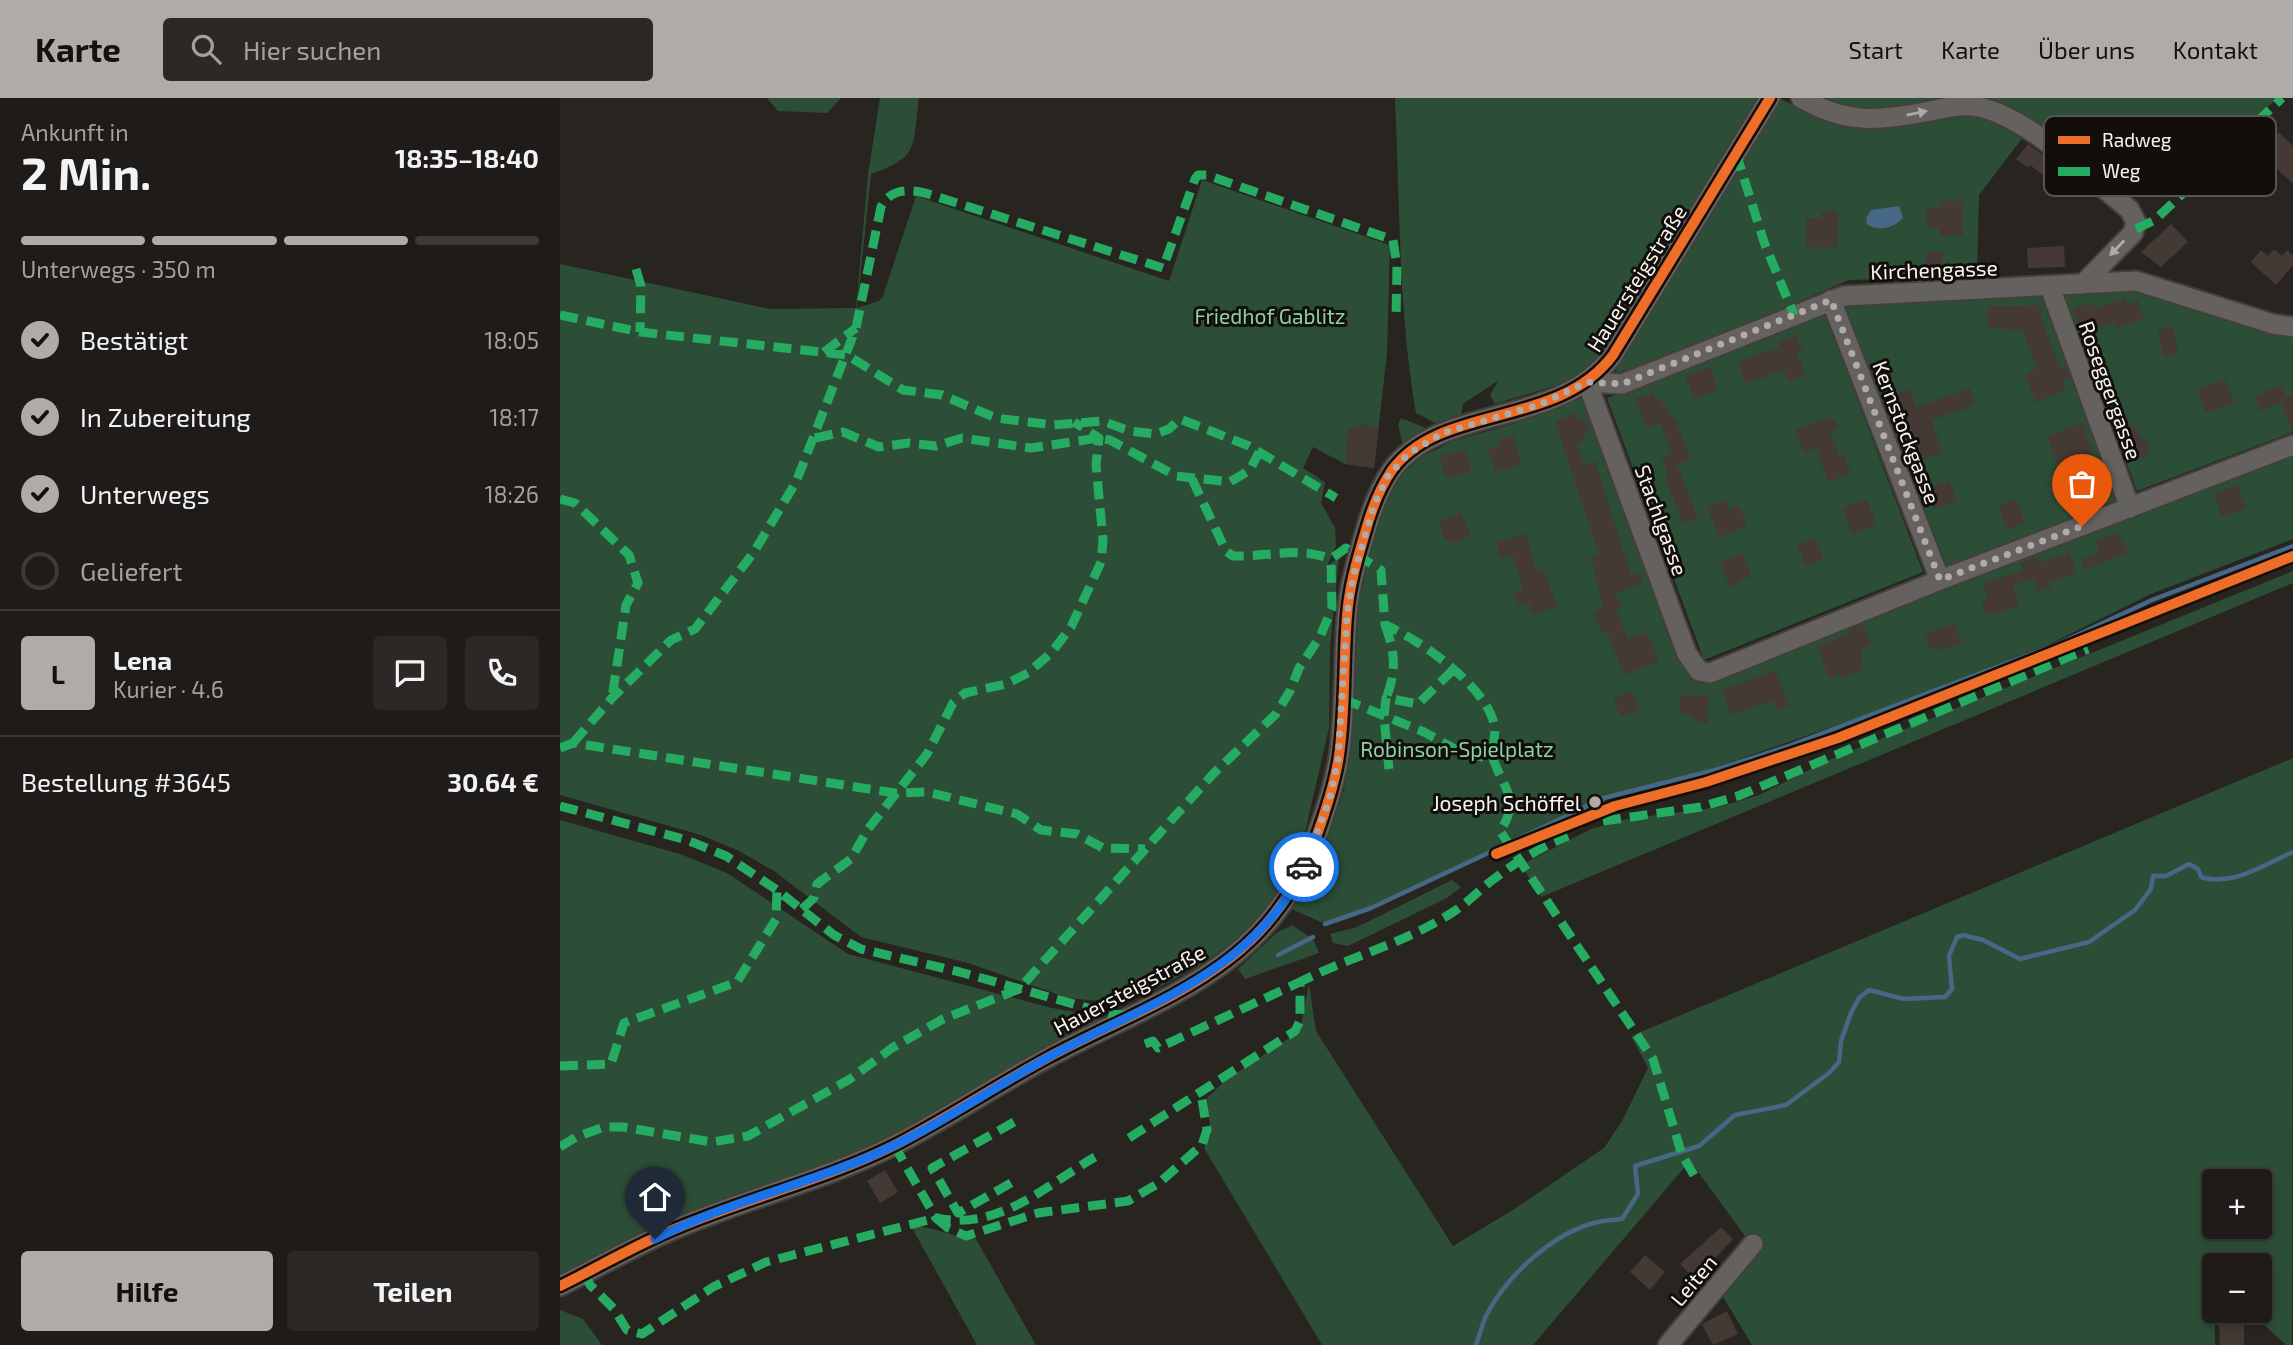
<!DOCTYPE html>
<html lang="de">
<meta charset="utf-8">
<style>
:root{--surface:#1e1b18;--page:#2b2825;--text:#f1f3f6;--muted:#a1a1a2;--line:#3c3937;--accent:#b0aba7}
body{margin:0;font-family:"Exo 2",sans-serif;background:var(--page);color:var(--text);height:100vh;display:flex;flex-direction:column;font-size:26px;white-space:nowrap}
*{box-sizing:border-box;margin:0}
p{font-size:23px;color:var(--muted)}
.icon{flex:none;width:38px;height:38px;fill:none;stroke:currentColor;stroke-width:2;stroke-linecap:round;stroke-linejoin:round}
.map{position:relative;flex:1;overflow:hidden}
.drawer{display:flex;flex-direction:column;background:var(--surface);width:560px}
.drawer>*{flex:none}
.fabs{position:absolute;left:1642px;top:1071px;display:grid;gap:14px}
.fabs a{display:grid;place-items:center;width:70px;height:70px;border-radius:7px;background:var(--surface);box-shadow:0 4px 10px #0003,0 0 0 2px var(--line);font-size:35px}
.pin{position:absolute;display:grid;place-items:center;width:60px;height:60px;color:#fff;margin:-72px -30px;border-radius:50% 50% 50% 0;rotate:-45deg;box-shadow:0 0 7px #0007}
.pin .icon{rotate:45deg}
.courier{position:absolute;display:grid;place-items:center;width:70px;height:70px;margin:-35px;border:5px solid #1a73e8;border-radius:50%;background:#fff;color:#222;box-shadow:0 2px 9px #0007}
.summary em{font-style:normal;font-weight:700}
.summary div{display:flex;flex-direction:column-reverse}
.summary{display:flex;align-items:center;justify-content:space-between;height:119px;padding:0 21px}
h1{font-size:46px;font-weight:700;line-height:52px}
.bar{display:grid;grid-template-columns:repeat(4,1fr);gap:10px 7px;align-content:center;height:84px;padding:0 21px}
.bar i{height:9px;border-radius:5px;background:var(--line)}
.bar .current{background:var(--accent)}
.bar p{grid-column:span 4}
.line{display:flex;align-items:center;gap:18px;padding:0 21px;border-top:2px solid var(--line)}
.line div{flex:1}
.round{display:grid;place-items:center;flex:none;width:74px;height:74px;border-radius:7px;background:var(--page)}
ol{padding:0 21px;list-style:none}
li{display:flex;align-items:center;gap:21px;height:77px}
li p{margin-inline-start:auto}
li .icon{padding:7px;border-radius:50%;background:var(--accent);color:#111;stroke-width:4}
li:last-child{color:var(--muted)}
li i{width:38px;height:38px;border:4px solid var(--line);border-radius:50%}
.cta{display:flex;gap:14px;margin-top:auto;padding:14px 21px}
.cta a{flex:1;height:80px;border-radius:7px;background:var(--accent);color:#111;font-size:28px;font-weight:700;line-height:80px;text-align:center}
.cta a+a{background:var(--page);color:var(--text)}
header{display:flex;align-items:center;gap:42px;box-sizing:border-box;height:98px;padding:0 35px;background:var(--accent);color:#111}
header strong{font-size:33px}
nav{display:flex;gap:38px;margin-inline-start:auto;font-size:24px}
.search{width:490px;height:63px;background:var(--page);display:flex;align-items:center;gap:18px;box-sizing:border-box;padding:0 24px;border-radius:7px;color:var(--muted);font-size:26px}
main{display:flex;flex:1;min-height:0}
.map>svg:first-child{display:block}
</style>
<header>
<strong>Karte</strong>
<div class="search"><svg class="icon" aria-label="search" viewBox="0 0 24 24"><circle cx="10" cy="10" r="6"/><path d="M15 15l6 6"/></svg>Hier suchen</div>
<nav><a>Start</a><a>Karte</a><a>Über uns</a><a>Kontakt</a></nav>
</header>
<main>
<section class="drawer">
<div class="summary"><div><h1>2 Min.</h1><p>Ankunft in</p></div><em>18:35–18:40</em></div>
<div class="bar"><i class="current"></i><i class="current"></i><i class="current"></i><i></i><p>Unterwegs · 350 m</p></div>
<ol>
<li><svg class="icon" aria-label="check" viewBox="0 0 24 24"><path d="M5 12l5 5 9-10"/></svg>Bestätigt<p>18:05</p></li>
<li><svg class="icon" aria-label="check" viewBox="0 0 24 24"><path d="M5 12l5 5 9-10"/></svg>In Zubereitung<p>18:17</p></li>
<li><svg class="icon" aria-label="check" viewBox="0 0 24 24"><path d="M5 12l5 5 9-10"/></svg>Unterwegs<p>18:26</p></li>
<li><i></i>Geliefert</li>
</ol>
<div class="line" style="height:126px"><b class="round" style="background:var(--accent);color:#111">L</b><div><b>Lena</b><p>Kurier · 4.6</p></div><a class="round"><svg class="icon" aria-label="chat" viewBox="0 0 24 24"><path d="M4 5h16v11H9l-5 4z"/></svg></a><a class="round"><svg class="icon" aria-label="phone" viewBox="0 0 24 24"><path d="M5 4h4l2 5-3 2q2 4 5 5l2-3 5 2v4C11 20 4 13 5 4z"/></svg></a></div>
<div class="line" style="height:91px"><div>Bestellung #3645</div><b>30.64 €</b></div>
<div class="cta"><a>Hilfe</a><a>Teilen</a></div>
</section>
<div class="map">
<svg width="1733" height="1247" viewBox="0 0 1733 1247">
<rect width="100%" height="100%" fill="#282420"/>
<path fill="#2c4e37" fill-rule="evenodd" d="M 207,0 L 281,0 L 267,15 L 218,13 Z
M 320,0 L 359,0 C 352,48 361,59 311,76 L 297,210 L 319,203 L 323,198 L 356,98 L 609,183 L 642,82 L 830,147 L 827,255 L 814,370 L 785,366 L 753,349 L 743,370 L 765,384 L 761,405 L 775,430 L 776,448 L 767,468 L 779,459 L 770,550 L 769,630 L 743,743 L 703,821 L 644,865 L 590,894 L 551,904 L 508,900 L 408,865 L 301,839 L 214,773 L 179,753 L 141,737 L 0,697 L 0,166 L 210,211 L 296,210 L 308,76 Z
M 835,0 L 1198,0 L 1050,249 L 1020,280 L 935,306 L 930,297 L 939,282 L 903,306 L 901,318 L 875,325 L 856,315 C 838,212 840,104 835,0 Z
M 1219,0 L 1245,13 L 1414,13 L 1467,34 L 1419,97 L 1417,179 L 1289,182 L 1131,250 L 1057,275 L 1056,271 Z
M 1255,0 L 1402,0 L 1350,11 L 1295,13 Z
M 1406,0 L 1717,0 L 1633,80 L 1602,52 L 1565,97 C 1517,59 1469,3 1406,0 Z
M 1577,190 L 1733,239 L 1733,334 L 1577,393 L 1505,198 Z
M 1483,199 L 1557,402 L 1387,468 L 1282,207 Z
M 1264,214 L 1363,474 L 1144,562 L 1047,300 Z
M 1021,300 L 1118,562 L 1136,581 L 1348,507 L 1564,421 L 1733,358 L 1733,441 L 1591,496 L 1492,545 L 1332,608 L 1154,670 L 1046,698 L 1045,707 L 998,724 L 777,824 L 761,824 L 729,810 L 762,758 L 784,692 L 793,626 L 799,506 L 814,437 L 834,384 L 861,359 L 893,343 L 956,325 Z
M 841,320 L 864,329 L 867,334 L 843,349 L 838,326 Z
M 1733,473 L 1733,485 L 981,799 L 961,767 L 1031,731 L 1067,721 L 1159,709 L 1199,697 L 1271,661 Z
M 1733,660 L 1732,1247 L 1726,1247 L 1689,1213 L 1699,1213 L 1699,1167 L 1654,1167 L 1655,1247 L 1192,1247 L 1162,1197 L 1188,1142 L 1130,1063 L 973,1247 L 762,1247 L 644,1050 L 651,1037 L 647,1000 L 666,982 L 740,933 L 749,886 L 756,933 L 893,1148 L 956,1110 L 1044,1050 L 1062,1023 L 1088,970 L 1071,938 ZM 1654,1083 L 1699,1083 L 1699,1129 L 1654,1129 Z
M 0,722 L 120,756 L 167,775 L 288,856 L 492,910 L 539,918 L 543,923 L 329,1041 L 0,1181 Z
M 892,782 L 901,789 L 887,800 L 788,848 L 773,845 L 770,836 L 797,829 Z
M 732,827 L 753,841 L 759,855 L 685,881 L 678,871 L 716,835 Z
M 351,1128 C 375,1128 392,1140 416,1141 L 476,1247 L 417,1247 Z
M 0,1212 L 23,1221 L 42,1247 L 0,1247 Z"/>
<path fill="#476786" d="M 1339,108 L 1343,120 C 1334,130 1318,134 1307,126 L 1306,120 L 1311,112 Z"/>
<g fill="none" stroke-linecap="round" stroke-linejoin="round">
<path stroke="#476786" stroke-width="4.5" d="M 765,826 L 811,810 L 1024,710 L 1032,703 L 1155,672 L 1226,649 L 1500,545 L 1592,502 L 1733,448
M 718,857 L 753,839
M 916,1247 C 920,1237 922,1225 927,1216 C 947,1178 992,1136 1034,1125 C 1043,1122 1053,1122 1062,1121 L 1078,1096 L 1075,1068 L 1139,1048 L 1175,1017 L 1226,1007 L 1269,975 L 1279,964 L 1281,943 L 1291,915 L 1299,900 L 1309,892 L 1344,901 L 1385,899 L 1392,891 L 1389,858 L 1397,839 L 1403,837 L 1423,842 L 1460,861 L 1529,844 L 1575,812 L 1591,791 L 1593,778 L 1606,778 L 1629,766 L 1638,771 L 1641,779 C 1673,789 1705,766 1733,754"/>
</g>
<path fill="#443935" d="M 1719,34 L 1733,48 L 1733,86 L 1699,54 Z
M 1468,46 L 1508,76 L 1498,88 L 1470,67 L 1468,70 L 1456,61 Z
M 1602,60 L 1624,77 L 1606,100 L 1584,82 Z
M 1381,103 L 1403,103 L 1403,138 L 1379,138 L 1379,130 L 1367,130 L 1367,109 L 1381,109 Z
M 1261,113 L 1278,113 L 1278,149 L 1246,149 L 1246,120 L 1261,120 Z
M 1611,126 L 1628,144 L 1601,169 L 1581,154 Z
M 1504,148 L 1505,169 L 1468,170 L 1467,150 Z
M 1714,151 L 1722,158 L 1727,152 L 1733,158 L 1733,167 L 1716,187 L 1691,164 L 1701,152 L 1708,158 Z
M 1366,154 L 1383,154 L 1383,170 L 1366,170 Z
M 1565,200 L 1567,206 L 1578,202 L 1584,221 L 1556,231 L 1553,224 L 1522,234 L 1513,211 L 1533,204 L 1535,210 Z
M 1471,204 L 1483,211 L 1480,217 L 1495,257 L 1501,270 L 1506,269 L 1510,280 L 1503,283 L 1506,291 L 1476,305 L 1465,276 L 1477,271 L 1462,232 L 1428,230 L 1428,208 L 1469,208 Z
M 1613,228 L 1618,256 L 1603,259 L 1598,231 Z
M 1237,237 L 1242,252 L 1237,254 L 1245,277 L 1228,283 L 1224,272 L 1186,286 L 1178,264 L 1220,249 L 1218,244 Z
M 1150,269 L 1158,293 L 1134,301 L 1125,278 Z
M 1665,281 L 1674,305 L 1646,315 L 1638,291 Z
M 1722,287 L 1726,299 L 1733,297 L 1733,334 L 1721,305 L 1700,313 L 1694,298 Z
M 1410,290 L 1415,307 L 1372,322 L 1382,355 L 1354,364 L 1330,298 L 1350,291 L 1356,309 Z
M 1093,294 L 1096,302 L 1101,301 L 1104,309 L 1107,308 L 1110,320 L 1115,319 L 1130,362 L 1117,366 L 1138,420 L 1123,426 L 1105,379 L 1108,378 L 1102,360 L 1112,356 L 1100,325 L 1087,330 L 1075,301 Z
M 1015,315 L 1018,322 L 1025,319 L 1030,331 L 1023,334 L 1026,342 L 1016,346 L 1025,367 L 1035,363 L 1071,477 L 1080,474 L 1084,484 L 1055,496 L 1062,510 L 1056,513 L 1068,541 L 1087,534 L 1099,563 L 1064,577 L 1047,533 L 1042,535 L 1033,514 L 1043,509 L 1031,458 L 1039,456 L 995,323 Z
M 1268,319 L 1275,322 L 1278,329 L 1270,336 L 1280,359 L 1284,357 L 1291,375 L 1268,384 L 1256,350 L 1244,355 L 1235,332 Z
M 1522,325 L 1533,355 L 1498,368 L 1487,338 Z
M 1570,325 L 1572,331 L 1577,330 L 1581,341 L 1585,340 L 1590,351 L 1587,353 L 1588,357 L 1569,364 L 1557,330 Z
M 799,326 L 819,329 L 814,370 L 785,366 L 789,329 L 798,330 Z
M 953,337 L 962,366 L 935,374 L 928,351 L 940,348 L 938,342 Z
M 906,352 L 911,374 L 885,380 L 880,358 Z
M 1389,382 L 1397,403 L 1374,411 L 1366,391 Z
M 1678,387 L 1686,410 L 1662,419 L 1654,396 Z
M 1307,401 L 1317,427 L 1292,436 L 1283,410 Z
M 1456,401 L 1465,425 L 1447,432 L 1438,408 Z
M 1166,402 L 1169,412 L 1179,408 L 1187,428 L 1159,439 L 1147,409 Z
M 901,414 L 911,437 L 890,446 L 882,437 L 880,423 Z
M 1557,434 L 1569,454 L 1525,472 L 1521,462 L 1539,455 L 1535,443 Z
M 966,436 L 976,473 L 983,470 L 997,508 L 973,517 L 969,505 L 959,508 L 954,494 L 963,491 L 953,457 L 941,461 L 936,444 Z
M 1255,440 L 1264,461 L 1246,468 L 1237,447 Z
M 1509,454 L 1517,475 L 1489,485 L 1491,489 L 1478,494 L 1473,480 L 1453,488 L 1459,508 L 1426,517 L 1422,502 L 1428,501 L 1423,485 L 1463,473 L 1460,465 L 1477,459 L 1479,465 Z
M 1183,455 L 1191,477 L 1170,490 L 1160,463 Z
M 1394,525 L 1402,545 L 1381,553 L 1379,548 L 1370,551 L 1364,537 Z
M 1303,526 L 1311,547 L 1301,550 L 1301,573 L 1282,580 L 1280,576 L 1269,580 L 1257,548 L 1291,535 L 1289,532 Z
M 1215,573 L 1229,607 L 1217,612 L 1213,603 L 1171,617 L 1162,592 Z
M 1072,593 L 1080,612 L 1061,619 L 1053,601 Z
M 1120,597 L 1148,597 L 1148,625 L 1137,624 L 1127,615 L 1120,615 Z
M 325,1072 L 338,1094 L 320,1105 L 307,1083 Z
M 1161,1129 L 1173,1141 L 1135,1182 L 1120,1166 Z
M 1085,1157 L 1105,1174 L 1090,1192 L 1070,1174 Z
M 1167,1213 L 1178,1236 L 1153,1247 L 1142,1226 Z
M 1659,1227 L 1684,1227 L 1684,1247 L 1660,1247 Z"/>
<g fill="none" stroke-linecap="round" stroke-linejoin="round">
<g stroke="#433f3b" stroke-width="23">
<path id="minor" d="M 1241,0 C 1286,26 1317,23 1365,14 C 1381,11 1398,6 1413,8 C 1463,14 1528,79 1569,111 L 1576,124 L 1573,135 L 1523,186
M 1490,189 L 1570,410
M 1271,202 L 1380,482
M 1733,229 L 1713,226 L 1576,183 L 1284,198 L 1062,286 L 1027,284 L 1127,556 L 1139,573 L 1150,575 L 1380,482 L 1733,347
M 0,1188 C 39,1169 77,1146 117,1130 C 188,1100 264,1082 333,1048 C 386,1021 435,988 487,960 C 597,901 706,874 754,745 C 764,718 773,692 778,664 C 786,616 783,566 787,518 C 789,489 797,462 805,435 C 811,413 819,391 832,372 C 881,305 998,331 1053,257 L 1210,0
M 1108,1247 L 1193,1146"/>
</g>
<use href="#minor" stroke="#64615e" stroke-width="19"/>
<path stroke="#26ab63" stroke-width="9" stroke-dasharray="18 9" stroke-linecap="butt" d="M 1176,55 L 1204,144 L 1234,217
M 1576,131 L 1595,122 L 1722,0
M 76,171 L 81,188 L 80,234
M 0,217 L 80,234 L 287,257 L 343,292 L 382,297 L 436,320 L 493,327 L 542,323 L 570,333 L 595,336 L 609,331 L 620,321 L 689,348 L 776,400
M 264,254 L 296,230
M 255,340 L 283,334 L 319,349 L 349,345 L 376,348 L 402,340 L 471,350 L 539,340 L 550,342 L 616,378 L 670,384 L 690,372 L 699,354
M 632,381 L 666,453 L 673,458 C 706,459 739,448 771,461
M 0,401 L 15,405 L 69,457 L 78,485 L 66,507 L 52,600
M 825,527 C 835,553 837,574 826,600
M 783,601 L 864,634 L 897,652 L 933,662
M 13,645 L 52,600 L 111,542 L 135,531 L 194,454 L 236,384 L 296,230 L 321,109 C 330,91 347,91 365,95 L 603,170 L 635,81 L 638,77 L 647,77 L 833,142 L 837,168 L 836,222
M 0,650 L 13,645 L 335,695 L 367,694 L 457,716 L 481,732 L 517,736 L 543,750 L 585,751
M 829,671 L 824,619 L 826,600 L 858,606 L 893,572
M 0,708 L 127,742 L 166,758 L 217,792 L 274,837 L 301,851 L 400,874 L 549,916 L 567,917
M 1043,723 L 1141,709 L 1178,698 L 1528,551
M 242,811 L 254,800 L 257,786 L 291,761 L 308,731 L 367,656 L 393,605 L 405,595 L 446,586 L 468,575 L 492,554 L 511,529 L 541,464 L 543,442 L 536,367 L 539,340 L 514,324
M 585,946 L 593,943 L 598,950 L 740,884
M 0,968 L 51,966 L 64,925 L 177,884 L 216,821 L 217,792
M 454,1024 L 372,1070 L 398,1115 L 458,1081
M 569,1040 L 735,933 L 740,923 L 740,884 C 791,858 849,844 896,812 C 911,802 923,788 938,778 C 959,762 983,748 1008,738
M 334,1047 L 376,1120 C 439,1133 485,1088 535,1059
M 0,1049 L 16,1039 L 44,1029 L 63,1029 L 152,1044 L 188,1038 L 290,981 L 332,950 L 383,921 L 459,891 L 653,676 L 716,616 L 730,593 L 739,570 L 760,539 L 772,510 L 771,461 L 786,450 L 821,472 L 825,527 C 859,541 926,588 934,626 C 937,638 930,652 934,663 C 944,692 961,701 940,733 L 1093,961 L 1122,1057 L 1135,1079
M 25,1176 L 30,1187 L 54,1211 L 67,1232 L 82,1236 L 153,1189 L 206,1164 L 376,1120 L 388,1130 L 406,1138 L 478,1115 L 568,1103 L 599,1085 L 642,1047 L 647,1032 L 641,995"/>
<g stroke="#110e0b" stroke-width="15">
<path id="cycleway" d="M 936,756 L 1055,708 L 1146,684 L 1278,640 L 1733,458
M 0,1188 C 39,1169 77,1146 117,1130 C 188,1100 264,1082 333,1048 C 386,1021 435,988 487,960 C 597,901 706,874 754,745 C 764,718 773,692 778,664 C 786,616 783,566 787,518 C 789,489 797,462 805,435 C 811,413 819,391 832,372 C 881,305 998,331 1053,257 L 1210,0"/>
</g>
<use href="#cycleway" stroke="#ee6e29" stroke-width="10"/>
</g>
<defs><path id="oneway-solid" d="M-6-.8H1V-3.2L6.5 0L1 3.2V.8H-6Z" transform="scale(1.75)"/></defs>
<g fill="#aeaaa6">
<use href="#oneway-solid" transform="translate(1357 15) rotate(-11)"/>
<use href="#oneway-solid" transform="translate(1557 150) rotate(134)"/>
</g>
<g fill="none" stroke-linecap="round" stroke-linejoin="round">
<path stroke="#b0aba7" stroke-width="7" stroke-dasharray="0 12.6" d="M 744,769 L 769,703 L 778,662 L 787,517 L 793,479 L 814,407 L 828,378 L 848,356 L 883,335 L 981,306 L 1027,284 L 1062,286 L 1271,202 L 1380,482 L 1522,428"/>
<path stroke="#1a73e8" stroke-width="9" d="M 95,1141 C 159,1108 232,1090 299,1063 C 364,1037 424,995 485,961 C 581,908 694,876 744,769"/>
</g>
<circle fill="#b0aba7" stroke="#110e0b" stroke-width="2.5" cx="1035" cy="704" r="7"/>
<g text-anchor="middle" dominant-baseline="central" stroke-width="6" stroke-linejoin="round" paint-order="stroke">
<g font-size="21" fill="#f9f4ef" stroke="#110e0b">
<text transform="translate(1374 171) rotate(-2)">Kirchengasse</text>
<text transform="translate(1076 180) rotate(-58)">Hauersteigstraße</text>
<text transform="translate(1551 292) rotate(70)">Roseggergasse</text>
<text transform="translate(1347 334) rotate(69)">Kernstockgasse</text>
<text transform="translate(1102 422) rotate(70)">Stachlgasse</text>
<text transform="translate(569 891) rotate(-28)">Hauersteigstraße</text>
<text transform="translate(1133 1182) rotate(-50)">Leiten</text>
</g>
<g font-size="21" fill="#8cd2a3" stroke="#110e0b">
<text x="710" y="217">Friedhof Gablitz</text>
<text x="897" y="650">Robinson-Spielplatz</text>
</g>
<g font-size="21" fill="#f9f4ef" stroke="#110e0b" text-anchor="end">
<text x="1021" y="704">Joseph Schöffel</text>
</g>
</g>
<rect x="1484" y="18" width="232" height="80" rx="10" fill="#110e0b" stroke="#57534f" stroke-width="2"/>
<rect x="1498" y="38" width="32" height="8" fill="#ee6e29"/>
<rect x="1498" y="69" width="32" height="9" fill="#26ab63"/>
<g font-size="19" fill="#f9f4ef">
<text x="1542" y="49">Radweg</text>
<text x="1542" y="80">Weg</text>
</g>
</svg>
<div class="fabs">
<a>+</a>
<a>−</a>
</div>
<div class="pin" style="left:1522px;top:428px;background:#ea580c"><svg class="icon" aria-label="bag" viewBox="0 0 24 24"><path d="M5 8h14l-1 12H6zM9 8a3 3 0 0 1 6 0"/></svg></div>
<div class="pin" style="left:95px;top:1141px;background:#1f2937"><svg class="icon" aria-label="home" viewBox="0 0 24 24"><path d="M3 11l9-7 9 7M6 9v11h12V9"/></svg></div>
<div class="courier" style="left:744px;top:769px"><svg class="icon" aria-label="car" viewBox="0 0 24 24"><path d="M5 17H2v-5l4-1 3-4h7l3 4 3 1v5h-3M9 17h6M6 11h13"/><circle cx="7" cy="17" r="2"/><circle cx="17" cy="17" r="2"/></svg></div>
</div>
</main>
